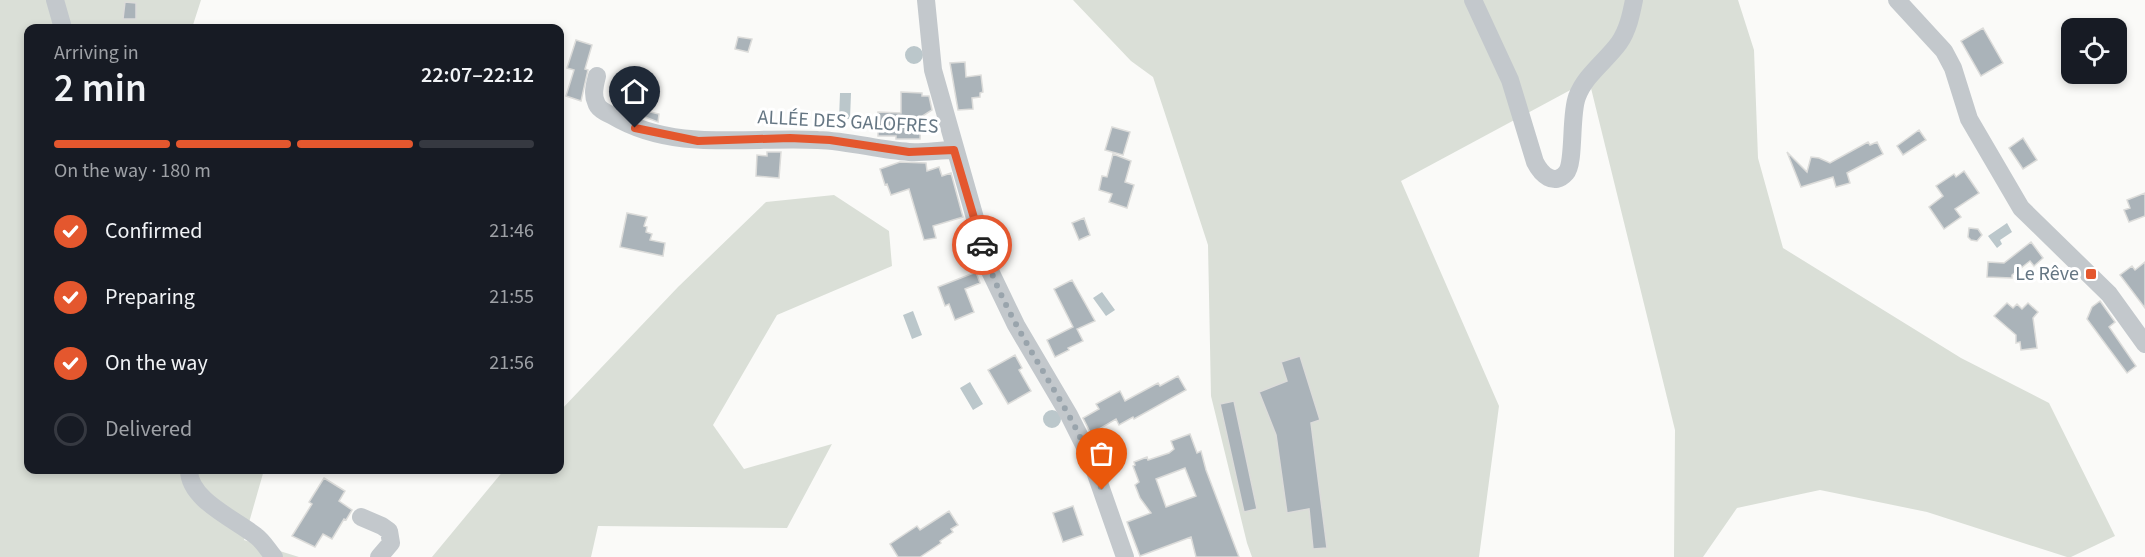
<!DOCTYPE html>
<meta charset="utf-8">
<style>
:root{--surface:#171b24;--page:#242831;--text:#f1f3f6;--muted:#9ea1a6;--line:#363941;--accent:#e4572e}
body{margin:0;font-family:"Source Sans 3",sans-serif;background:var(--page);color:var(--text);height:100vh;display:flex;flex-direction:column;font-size:22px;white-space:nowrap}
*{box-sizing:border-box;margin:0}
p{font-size:20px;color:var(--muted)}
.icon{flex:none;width:33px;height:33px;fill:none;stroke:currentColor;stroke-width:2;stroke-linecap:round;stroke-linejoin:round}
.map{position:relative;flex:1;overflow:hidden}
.side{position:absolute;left:24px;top:24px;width:540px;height:450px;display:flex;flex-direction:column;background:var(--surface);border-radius:12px;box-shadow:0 3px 9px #0003}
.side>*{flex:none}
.controls{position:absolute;left:2061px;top:18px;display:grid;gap:12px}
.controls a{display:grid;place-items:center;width:66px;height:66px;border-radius:12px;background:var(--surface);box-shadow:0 3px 9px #0003;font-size:30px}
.pin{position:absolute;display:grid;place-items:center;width:51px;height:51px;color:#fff;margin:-62px -26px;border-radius:50% 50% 50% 0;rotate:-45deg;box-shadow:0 0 6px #0007}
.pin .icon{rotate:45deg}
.courier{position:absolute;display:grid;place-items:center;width:60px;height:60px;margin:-30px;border:4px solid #e4572e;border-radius:50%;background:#fff;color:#222;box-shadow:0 2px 8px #0007}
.overview em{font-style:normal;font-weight:600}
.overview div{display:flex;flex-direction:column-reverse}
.overview{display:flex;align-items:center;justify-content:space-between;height:102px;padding:0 30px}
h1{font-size:39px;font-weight:600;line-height:45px}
.bar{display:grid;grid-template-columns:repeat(4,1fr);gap:9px 6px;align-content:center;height:72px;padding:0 30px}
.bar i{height:8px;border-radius:4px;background:var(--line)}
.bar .selected{background:var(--accent)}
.bar p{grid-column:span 4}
ol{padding:0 30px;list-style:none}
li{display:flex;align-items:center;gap:18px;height:66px}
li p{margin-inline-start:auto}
li .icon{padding:6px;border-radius:50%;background:var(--accent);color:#fff;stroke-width:4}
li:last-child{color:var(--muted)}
li i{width:33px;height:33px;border:3px solid var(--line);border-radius:50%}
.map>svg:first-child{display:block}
</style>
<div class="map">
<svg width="2145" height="557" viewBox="0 0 2145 557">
<rect width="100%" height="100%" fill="#fafaf8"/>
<path fill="#dadfd7" d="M 0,0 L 201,0 L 192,28 L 28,28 L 28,470 L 264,470 L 244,540 L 299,557 L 0,557 Z
M 1073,0 L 1738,0 L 1754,50 L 1758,158 L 1783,248 L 1961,358 L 2049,403 L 2115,536 L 2071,557 L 2067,557 L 1927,512 L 1820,490 L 1737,508 L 1703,557 L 1674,557 L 1675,430 L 1589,80 L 1401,181 L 1499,406 L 1479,557 L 1252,557 L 1247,543 L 1211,396 L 1208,245 L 1153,77 L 1131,61 Z
M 834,195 L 889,231 L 892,266 L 777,315 L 713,425 L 744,469 L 832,444 L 787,528 L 598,526 L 591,557 L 432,557 L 504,470 L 560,470 L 560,411 L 678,287 L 766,202 Z"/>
<path fill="#bbc7cb" d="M905 55a9 9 0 1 1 18 0a9 9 0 1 1-18 0Z
M 840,93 L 851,93 L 850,119 L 839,119 Z
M 2007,223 L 2012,232 L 2000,240 L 2002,244 L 1997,248 L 1988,236 Z
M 1102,292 L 1115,310 L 1106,316 L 1093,298 Z
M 913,311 L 922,335 L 912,339 L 903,315 Z
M 970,382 L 983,404 L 973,410 L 960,388 Z
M1043 419a9 9 0 1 1 18 0a9 9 0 1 1-18 0Z"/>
<path fill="#aab3b9" stroke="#dcdcda" stroke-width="1.5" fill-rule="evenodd" d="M 125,2 L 136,3 L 136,19 L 123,19 Z
M 1983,28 L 2003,63 L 1981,76 L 1961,41 Z
M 738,37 L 752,39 L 748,52 L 735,49 Z
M 576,40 L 592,45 L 585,69 L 588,70 L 581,101 L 566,96 L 574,70 L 567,68 Z
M 965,62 L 966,77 L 981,75 L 983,92 L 980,93 L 980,97 L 972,98 L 973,109 L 958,110 L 950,63 Z
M 901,92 L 922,93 L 922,96 L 929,96 L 932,110 L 921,117 L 920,139 L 896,139 L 896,136 L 878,136 L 878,112 L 901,113 Z
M 632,102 L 646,105 L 646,111 L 659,114 L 658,122 L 629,111 Z
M 1112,127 L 1130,132 L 1123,155 L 1105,150 Z
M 1919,130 L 1926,140 L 1903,155 L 1897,146 Z
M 2023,138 L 2037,160 L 2023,169 L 2009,148 Z
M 1868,142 L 1870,145 L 1877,142 L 1883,154 L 1847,173 L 1850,183 L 1836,187 L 1833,177 L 1801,187 L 1787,152 L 1807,172 L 1811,157 L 1819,158 L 1830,163 Z
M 767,152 L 781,152 L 779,178 L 756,176 L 757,155 L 767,156 Z
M 1113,154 L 1131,161 L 1125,182 L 1134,185 L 1127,208 L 1109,202 L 1112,194 L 1099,190 L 1102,176 L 1107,177 Z
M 900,162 L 926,163 L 927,171 L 939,167 L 942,176 L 951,173 L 963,217 L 933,226 L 936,238 L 924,240 L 909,189 L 891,195 L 887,184 L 885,185 L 880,169 Z
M 1964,171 L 1979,193 L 1955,209 L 1961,217 L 1944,229 L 1929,207 L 1943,196 L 1936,186 L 1954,174 L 1956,177 Z
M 2145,193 L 2145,216 L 2129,222 L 2124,210 L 2130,208 L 2127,200 Z
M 627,213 L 647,217 L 644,226 L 647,227 L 646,232 L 652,234 L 650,240 L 665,243 L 663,256 L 620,247 Z
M 1084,218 L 1090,235 L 1079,240 L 1072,223 Z
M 1969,228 L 1978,229 L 1982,235 L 1977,241 L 1971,240 L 1968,237 Z
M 2031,242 L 2043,258 L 2034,266 L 2030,261 L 2012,275 L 2012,278 L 1987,277 L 1988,262 L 2004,263 Z
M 2145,262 L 2145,308 L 2120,275 L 2132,266 L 2135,270 Z
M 976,272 L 980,283 L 965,289 L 974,312 L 955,320 L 949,304 L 945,306 L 938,287 Z
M 1072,280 L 1095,321 L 1077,329 L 1083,341 L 1068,348 L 1069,350 L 1055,357 L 1047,340 L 1073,327 L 1054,289 Z
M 2100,301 L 2115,322 L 2109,327 L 2136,366 L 2127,373 L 2087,319 L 2092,307 Z
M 2007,303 L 2013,308 L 2017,304 L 2022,309 L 2028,303 L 2038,312 L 2033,318 L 2037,348 L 2021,350 L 2020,342 L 2016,343 L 2016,335 L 1994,316 Z
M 1015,355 L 1022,368 L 1019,370 L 1031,391 L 1008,404 L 988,370 Z
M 1300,356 L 1320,420 L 1311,423 L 1327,548 L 1313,549 L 1309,509 L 1287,513 L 1276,435 L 1259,392 L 1287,381 L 1281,362 Z
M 1178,376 L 1186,390 L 1134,419 L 1133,417 L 1119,425 L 1116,419 L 1091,434 L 1083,418 L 1099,409 L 1096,404 L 1120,391 L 1125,401 L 1158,383 L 1160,386 Z
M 1234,401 L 1257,509 L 1244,512 L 1220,404 Z
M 1190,434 L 1197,453 L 1201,451 L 1206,470 L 1239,557 L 1196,557 L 1191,537 L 1140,556 L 1127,522 L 1151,513 L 1140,498 L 1135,485 L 1139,482 L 1133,466 L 1135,465 L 1134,462 L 1147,457 L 1148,460 L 1169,453 L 1174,449 L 1171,441 ZM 1185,468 L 1196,496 L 1166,507 L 1156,479 Z
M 324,478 L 345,491 L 339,501 L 352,510 L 346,520 L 344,519 L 332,539 L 323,534 L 315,547 L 292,536 L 312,504 L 309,502 Z
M 1073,506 L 1083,535 L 1063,542 L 1053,513 Z
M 949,511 L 958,525 L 951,529 L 953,532 L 940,541 L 941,543 L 920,557 L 898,557 L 890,544 L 917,526 L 920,530 Z"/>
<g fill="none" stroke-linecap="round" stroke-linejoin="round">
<path stroke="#c3c8cc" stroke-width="18" d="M 55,0 L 63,28
M 926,0 L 933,70 L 990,271 L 1016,325 L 1069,415 L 1090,457 L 1125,557
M 1473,0 L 1510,80 L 1535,162 C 1541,174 1554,187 1566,173 C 1575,163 1570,115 1577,97 C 1585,75 1606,61 1619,43 C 1628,30 1631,15 1634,0
M 1897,0 L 1944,51 L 1953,68 L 1969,119 L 2021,208 L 2109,294 L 2145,344
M 597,76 C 595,84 592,94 596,102 C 598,110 607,113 613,116 C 675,153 750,136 818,140 C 849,141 879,150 909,152 C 924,153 939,150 954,150
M 189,470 C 189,500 235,519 256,536 C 263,541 268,550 274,557
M 361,517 L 382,526 L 389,531 L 391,543 L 379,557"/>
</g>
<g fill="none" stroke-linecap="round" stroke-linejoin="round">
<path stroke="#99a4ac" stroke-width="6" stroke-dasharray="0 10.8" d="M 982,245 C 1000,306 1037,359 1068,414 C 1082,438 1092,464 1102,490"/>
<path stroke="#e4572e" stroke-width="8" d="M 635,128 L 698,141 L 790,138 L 830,140 L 909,152 L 954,150 L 982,245"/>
</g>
<rect fill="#e4572e" stroke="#fff" stroke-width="2" x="2085" y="268" width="12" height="12" rx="3"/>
<g text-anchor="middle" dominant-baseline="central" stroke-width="6" stroke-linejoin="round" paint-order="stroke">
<g font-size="20" fill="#657683" stroke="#fff">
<text transform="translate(848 122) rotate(3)">ALLÉE DES GALOFRES</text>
</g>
<g font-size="20" fill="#657683" stroke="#fff" text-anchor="end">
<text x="2079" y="274">Le Rêve</text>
</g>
</g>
</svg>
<div class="controls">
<a><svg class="icon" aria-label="locate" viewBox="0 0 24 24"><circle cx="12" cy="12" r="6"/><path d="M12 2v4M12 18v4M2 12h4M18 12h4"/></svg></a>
</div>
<div class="pin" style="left:1102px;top:490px;background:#ea580c"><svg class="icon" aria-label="bag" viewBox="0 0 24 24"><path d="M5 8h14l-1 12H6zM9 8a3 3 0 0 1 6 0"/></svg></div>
<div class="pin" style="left:635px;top:128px;background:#1f2937"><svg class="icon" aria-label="home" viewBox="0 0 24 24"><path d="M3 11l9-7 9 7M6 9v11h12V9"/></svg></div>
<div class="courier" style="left:982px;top:245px"><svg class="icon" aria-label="car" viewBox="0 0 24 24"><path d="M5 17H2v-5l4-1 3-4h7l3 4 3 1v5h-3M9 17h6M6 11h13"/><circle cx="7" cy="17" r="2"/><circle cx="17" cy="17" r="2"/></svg></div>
<section class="side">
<div class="overview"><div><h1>2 min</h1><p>Arriving in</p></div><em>22:07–22:12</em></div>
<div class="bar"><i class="selected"></i><i class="selected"></i><i class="selected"></i><i></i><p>On the way · 180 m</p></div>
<ol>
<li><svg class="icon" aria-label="check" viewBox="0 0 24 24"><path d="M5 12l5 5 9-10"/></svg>Confirmed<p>21:46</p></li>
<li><svg class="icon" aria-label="check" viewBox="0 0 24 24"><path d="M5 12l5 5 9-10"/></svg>Preparing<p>21:55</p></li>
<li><svg class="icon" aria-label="check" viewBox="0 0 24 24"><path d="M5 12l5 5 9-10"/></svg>On the way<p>21:56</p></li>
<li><i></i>Delivered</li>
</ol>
</section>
</div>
